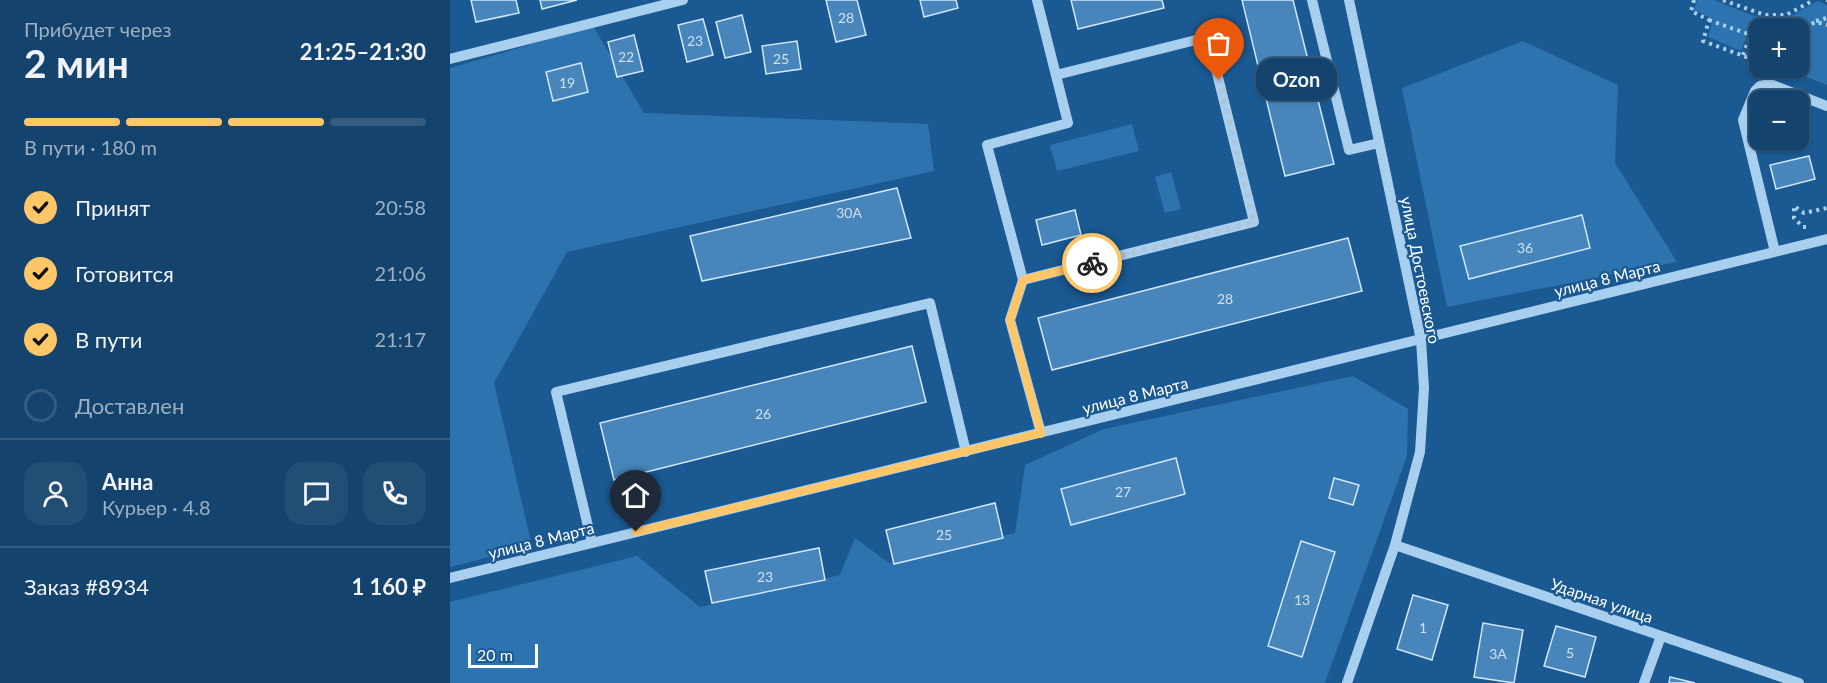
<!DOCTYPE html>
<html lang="ru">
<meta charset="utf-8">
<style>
:root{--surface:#14436d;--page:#214e75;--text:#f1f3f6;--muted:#9db0c2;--line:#335c80;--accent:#ffc667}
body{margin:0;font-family:Lato,sans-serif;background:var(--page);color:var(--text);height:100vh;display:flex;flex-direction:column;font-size:22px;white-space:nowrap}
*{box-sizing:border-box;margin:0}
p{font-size:20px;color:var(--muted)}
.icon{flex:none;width:33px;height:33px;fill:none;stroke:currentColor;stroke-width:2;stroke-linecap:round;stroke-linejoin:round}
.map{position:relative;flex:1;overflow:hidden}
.sheet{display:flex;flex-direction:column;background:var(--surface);width:450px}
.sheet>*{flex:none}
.tools{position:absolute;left:1299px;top:18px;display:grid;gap:12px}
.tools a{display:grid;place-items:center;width:60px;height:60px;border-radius:12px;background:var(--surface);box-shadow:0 2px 4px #0004,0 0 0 2px var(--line);font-size:30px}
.scale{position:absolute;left:18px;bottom:15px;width:70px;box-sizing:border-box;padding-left:6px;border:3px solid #fff;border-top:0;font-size:16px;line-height:21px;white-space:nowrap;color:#fff;-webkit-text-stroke:4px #1a5991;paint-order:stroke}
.pin{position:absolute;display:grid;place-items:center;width:51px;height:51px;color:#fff;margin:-62px -26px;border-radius:50% 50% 50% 0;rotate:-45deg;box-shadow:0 0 6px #0007}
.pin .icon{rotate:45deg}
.courier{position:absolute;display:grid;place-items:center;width:60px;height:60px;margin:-30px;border:4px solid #ffc667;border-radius:50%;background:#fff;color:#222;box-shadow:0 2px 8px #0007}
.bubble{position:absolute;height:42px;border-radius:18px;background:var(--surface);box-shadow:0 2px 4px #0004,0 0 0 2px var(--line);font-size:20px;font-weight:700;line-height:42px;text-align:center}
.summary em{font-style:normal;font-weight:700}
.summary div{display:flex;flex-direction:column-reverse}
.summary{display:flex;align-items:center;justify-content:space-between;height:102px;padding:0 24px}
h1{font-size:39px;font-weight:700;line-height:45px}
.bar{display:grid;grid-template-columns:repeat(4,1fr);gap:9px 6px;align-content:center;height:72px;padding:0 24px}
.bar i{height:8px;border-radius:4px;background:var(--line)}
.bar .selected{background:var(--accent)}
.bar p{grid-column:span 4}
.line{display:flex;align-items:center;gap:15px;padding:0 24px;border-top:2px solid var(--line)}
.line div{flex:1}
.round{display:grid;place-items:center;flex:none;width:63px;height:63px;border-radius:18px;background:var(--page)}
ol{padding:0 24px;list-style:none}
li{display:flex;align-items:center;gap:18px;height:66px}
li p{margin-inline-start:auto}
li .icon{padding:6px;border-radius:50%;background:var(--accent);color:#111;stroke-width:4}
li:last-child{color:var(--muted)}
li i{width:33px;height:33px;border:3px solid var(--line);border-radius:50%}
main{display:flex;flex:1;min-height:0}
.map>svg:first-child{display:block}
</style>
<main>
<section class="sheet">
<div class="summary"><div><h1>2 мин</h1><p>Прибудет через</p></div><em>21:25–21:30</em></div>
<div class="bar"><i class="selected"></i><i class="selected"></i><i class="selected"></i><i></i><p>В пути · 180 m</p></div>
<ol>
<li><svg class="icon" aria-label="check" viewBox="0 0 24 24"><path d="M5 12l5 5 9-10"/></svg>Принят<p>20:58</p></li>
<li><svg class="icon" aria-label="check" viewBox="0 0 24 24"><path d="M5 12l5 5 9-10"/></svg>Готовится<p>21:06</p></li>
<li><svg class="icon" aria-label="check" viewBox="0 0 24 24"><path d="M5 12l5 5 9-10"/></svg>В пути<p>21:17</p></li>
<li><i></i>Доставлен</li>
</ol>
<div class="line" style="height:108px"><a class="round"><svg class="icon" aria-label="person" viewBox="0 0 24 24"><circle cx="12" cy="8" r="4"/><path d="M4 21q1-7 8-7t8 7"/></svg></a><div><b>Анна</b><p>Курьер · 4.8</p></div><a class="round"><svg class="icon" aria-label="chat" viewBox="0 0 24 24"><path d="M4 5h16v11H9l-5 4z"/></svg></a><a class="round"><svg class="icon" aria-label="phone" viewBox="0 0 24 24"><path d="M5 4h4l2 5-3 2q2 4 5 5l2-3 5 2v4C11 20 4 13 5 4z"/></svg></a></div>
<div class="line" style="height:78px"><div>Заказ #8934</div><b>1 160 ₽</b></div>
</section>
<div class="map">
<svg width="1377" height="683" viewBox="0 0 1377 683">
<rect width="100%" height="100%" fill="#1a5991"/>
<path fill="#2d73af" d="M 1247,0 L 1264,0 L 1304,16 L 1291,51 L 1258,37 L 1263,19 L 1244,10 Z
M 1368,1 L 1377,5 L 1377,85 L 1334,68 L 1348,68 L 1348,28 L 1310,28 L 1309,57 L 1297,53 L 1310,18 L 1339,17 Z
M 143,26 L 194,113 L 478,124 L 484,171 L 117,252 L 44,383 L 82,546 L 0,567 L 0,68 Z
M 1073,41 L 1168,85 L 1165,163 L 1227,262 L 997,307 L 952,88 Z
M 682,124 L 689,151 L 607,171 L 600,145 Z
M 721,172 L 731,209 L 715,213 L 705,177 Z
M 903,376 L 958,409 L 957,456 L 875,683 L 0,683 L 0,602 L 187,556 L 250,607 L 390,575 L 405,538 L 439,563 L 565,533 L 575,465 L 654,429 Z"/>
<path fill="#4785ba" stroke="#d0e7fa" stroke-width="1.5" d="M 21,0 L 66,0 L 69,13 L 26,22 Z
M 90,0 L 127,0 L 92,9 Z
M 376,0 L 407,0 L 416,35 L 386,42 Z
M 470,0 L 506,0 L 508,8 L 474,17 Z
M 621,0 L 712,0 L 714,8 L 628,29 Z
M 792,0 L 843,0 L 884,164 L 835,176 Z
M 292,15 L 301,52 L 275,58 L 266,22 Z
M 253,19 L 263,55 L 237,62 L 228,25 Z
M 184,35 L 193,71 L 167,77 L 158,42 Z
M 347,41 L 351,69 L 316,74 L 312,46 Z
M 131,63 L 138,92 L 103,101 L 96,72 Z
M 1359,156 L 1365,179 L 1326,189 L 1320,165 Z
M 447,188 L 461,238 L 252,281 L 240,236 Z
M 625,210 L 631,235 L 592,245 L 586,220 Z
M 1132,215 L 1140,248 L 1019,279 L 1010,246 Z
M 898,238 L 912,291 L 602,370 L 588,318 Z
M 462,346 L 476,402 L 164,480 L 150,423 Z
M 726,458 L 735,494 L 621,525 L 611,489 Z
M 884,478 L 909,485 L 903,505 L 879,498 Z
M 545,503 L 553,538 L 444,564 L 436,530 Z
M 851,541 L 885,552 L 852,657 L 818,646 Z
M 369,548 L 375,580 L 262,603 L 255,571 Z
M 963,595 L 998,605 L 982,660 L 947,649 Z
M 1033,623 L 1073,630 L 1064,683 L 1024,677 Z
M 1106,626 L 1146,637 L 1135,677 L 1094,666 Z
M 1220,677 L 1245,683 L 1219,683 Z"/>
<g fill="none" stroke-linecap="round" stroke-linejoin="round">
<path stroke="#a9cfef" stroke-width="4" stroke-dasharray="3 4.5" stroke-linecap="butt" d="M 1244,0 L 1241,11 L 1259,20 L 1253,41 L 1310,62
M 1273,0 L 1315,15 L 1336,15 L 1364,0
M 1376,0 L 1377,0
M 1259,20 L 1301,35 L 1310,36
M 1366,21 L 1377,18
M 1331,28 L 1336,15
M 1348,30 L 1366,22 L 1377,25
M 1293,55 L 1309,13
M 1356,227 L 1353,227 L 1344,218 L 1344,206 L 1354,213 L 1377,208"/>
<path stroke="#a9cfef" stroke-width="10" d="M 587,0 L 618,123 L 537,145 L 573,280 L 560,320 L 591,433
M 862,0 L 899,150 L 929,143
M 0,59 L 233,0
M 1325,252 L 1293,120 L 1305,91 L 1310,86 L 1320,84 L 1377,106
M 573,280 L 804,222 L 758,37 L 606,75
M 142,543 L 106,392 L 480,303 L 516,452
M 945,545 L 1349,683
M 0,578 L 1377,239
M 897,683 L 945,545 L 970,452 L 974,388 L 971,340 L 899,0
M 1194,683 L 1211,636"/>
</g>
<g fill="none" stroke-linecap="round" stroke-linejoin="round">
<path stroke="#afc5d8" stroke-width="6" stroke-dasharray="0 10.8" d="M 642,263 L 804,222 L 769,80"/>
<path stroke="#ffc667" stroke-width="8" d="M 186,532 L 591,433 L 560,320 L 573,280 L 642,263"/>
</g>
<g text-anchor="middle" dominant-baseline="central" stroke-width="4.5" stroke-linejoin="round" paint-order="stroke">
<g font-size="14" fill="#d1e0ee">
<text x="396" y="17">28</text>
<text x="245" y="40">23</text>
<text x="176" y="56">22</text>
<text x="331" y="58">25</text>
<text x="117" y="82">19</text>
<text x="399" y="212">30А</text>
<text x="1075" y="247">36</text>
<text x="775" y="298">28</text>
<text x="313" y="413">26</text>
<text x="673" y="491">27</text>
<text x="494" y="534">25</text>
<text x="315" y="576">23</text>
<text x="852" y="599">13</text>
<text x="973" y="627">1</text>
<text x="1120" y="652">5</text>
<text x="1048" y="653">3А</text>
</g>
<g font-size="16" fill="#fff" stroke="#1a5991">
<text transform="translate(971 270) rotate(79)">улица Достоевского</text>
<text transform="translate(1157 278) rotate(-14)">улица 8 Марта</text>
<text transform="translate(685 395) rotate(-14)">улица 8 Марта</text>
<text transform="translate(91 540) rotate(-14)">улица 8 Марта</text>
<text transform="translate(1152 600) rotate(19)">Ударная улица</text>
</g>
</g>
</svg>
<div class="tools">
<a>+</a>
<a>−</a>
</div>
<div class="scale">20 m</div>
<div class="pin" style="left:769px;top:80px;background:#ea580c"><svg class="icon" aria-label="bag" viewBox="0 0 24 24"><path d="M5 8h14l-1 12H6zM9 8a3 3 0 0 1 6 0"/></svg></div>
<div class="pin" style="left:186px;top:532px;background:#1f2937"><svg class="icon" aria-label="home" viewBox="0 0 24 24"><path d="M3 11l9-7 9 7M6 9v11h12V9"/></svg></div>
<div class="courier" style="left:642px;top:263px"><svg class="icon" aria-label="bike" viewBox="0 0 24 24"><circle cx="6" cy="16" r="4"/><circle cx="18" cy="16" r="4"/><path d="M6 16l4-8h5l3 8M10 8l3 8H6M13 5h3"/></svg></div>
<div class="bubble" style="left:806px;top:58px;width:81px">Ozon</div>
</div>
</main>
